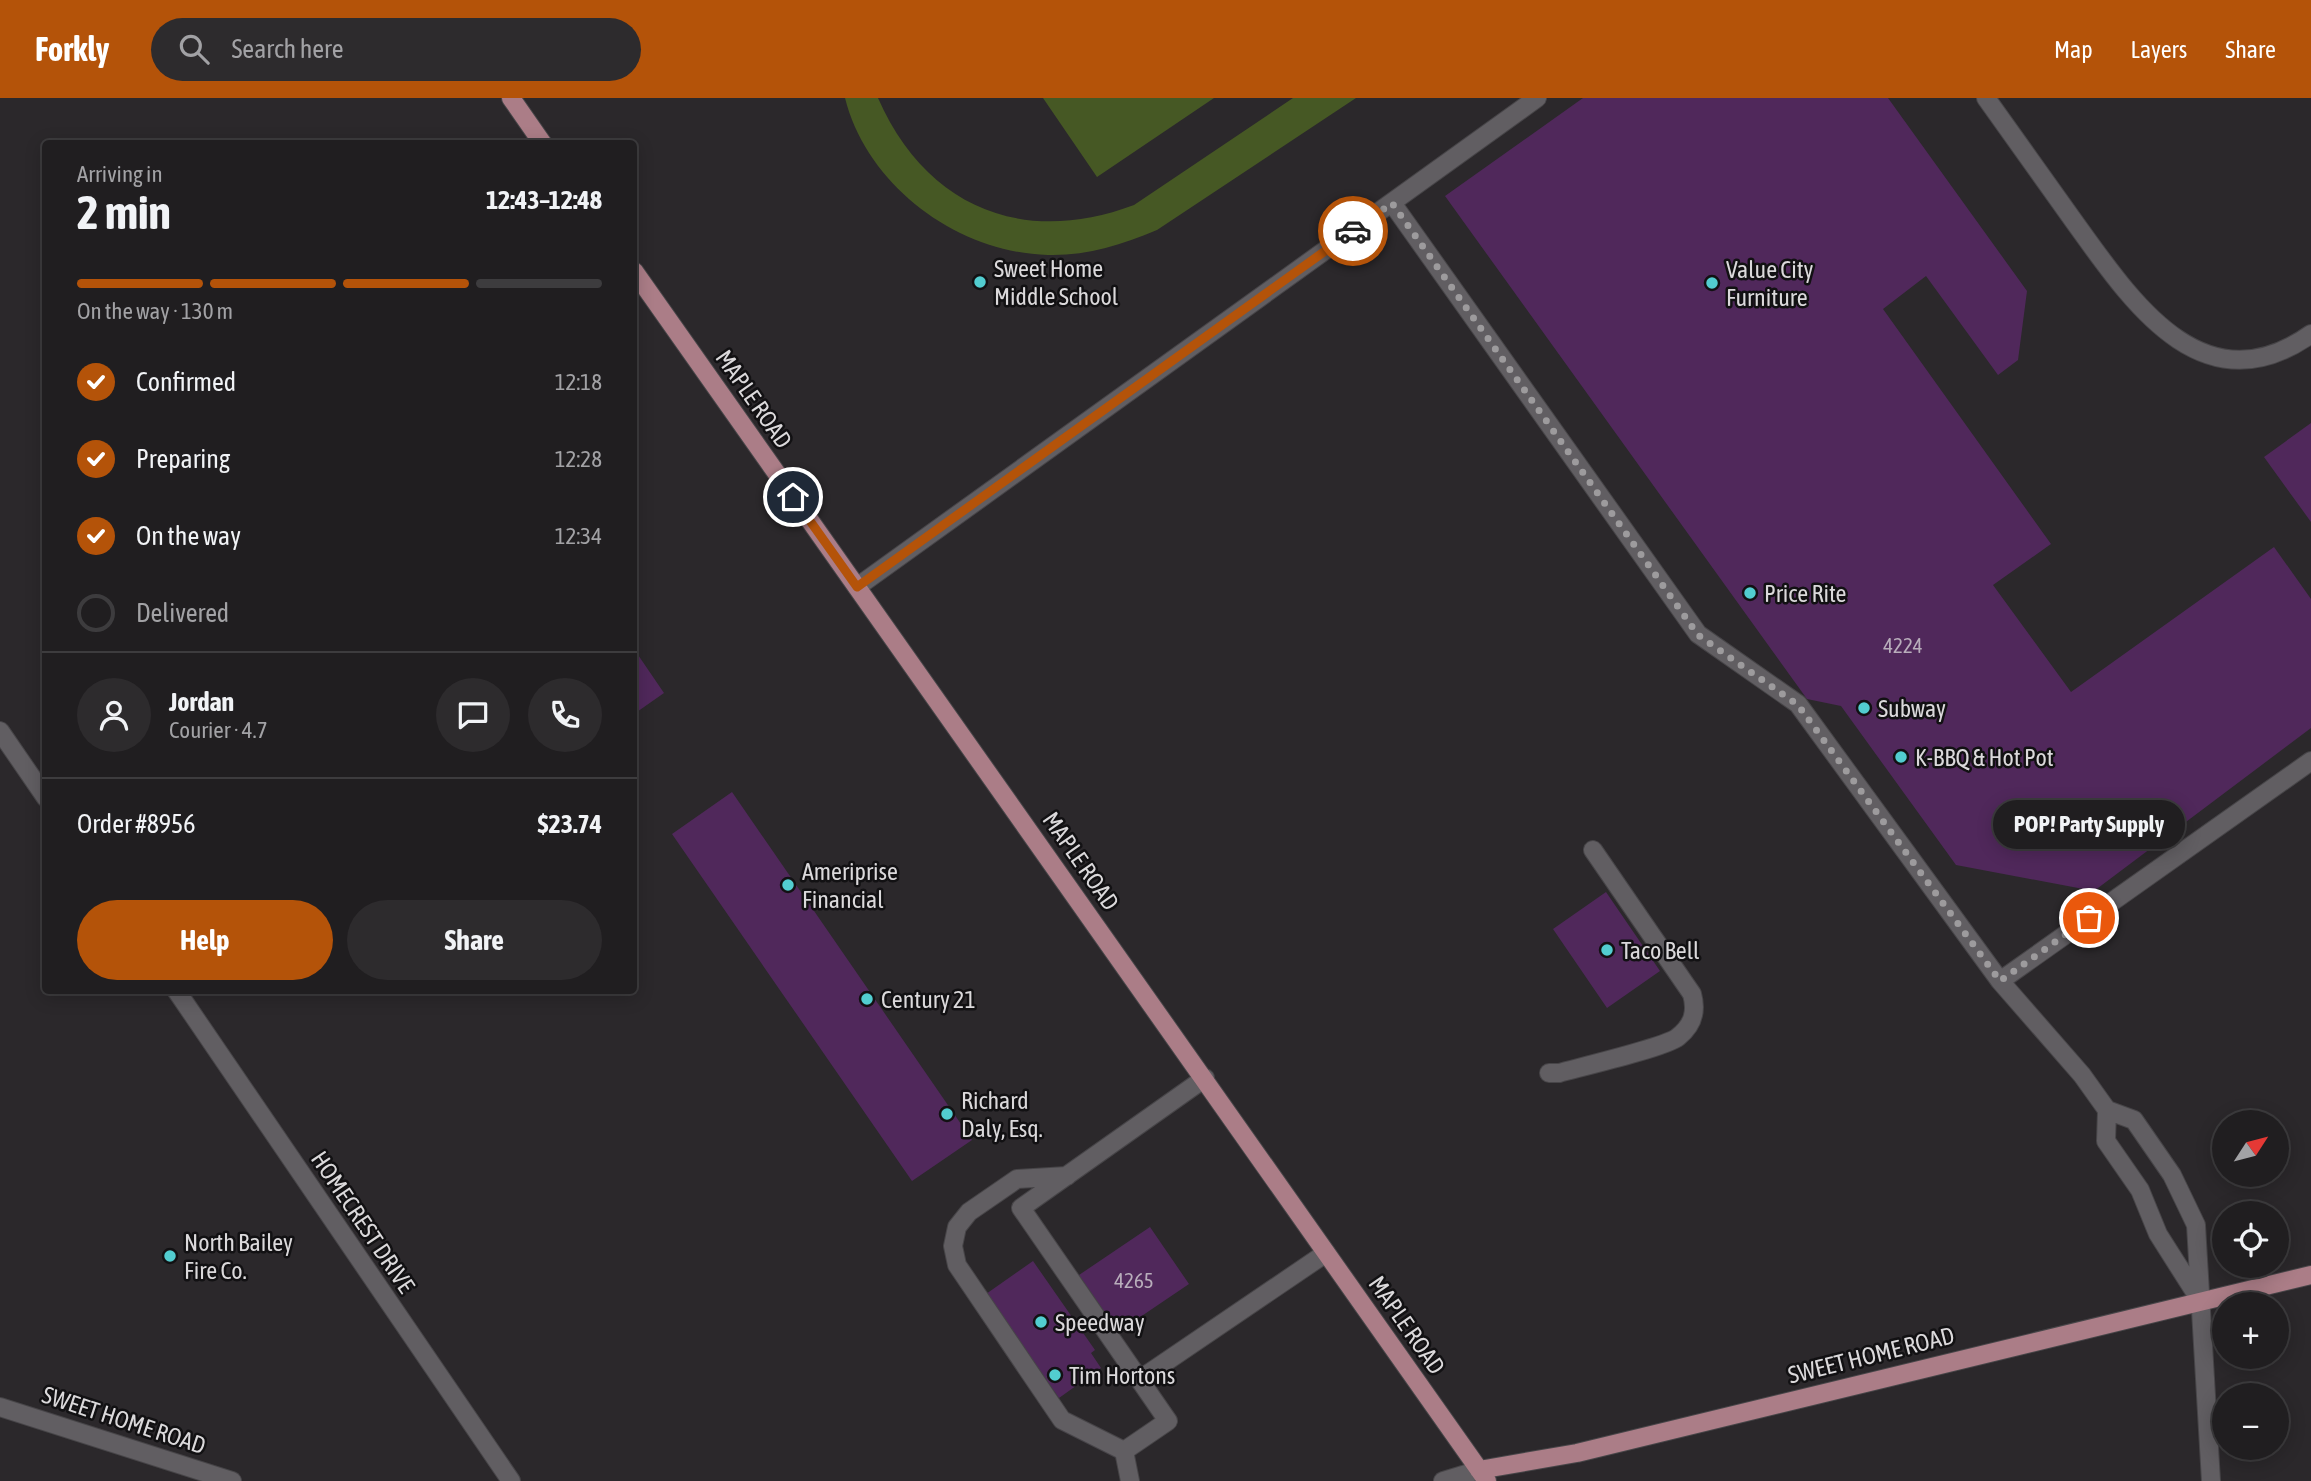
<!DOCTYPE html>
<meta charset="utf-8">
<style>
:root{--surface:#201e20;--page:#2d2b2d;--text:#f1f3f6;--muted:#a2a2a5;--line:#3d3c3e;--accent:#b45309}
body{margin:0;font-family:"Asap Condensed",sans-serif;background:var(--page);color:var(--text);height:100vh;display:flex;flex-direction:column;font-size:26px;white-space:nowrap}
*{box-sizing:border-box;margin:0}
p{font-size:23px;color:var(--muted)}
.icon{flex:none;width:38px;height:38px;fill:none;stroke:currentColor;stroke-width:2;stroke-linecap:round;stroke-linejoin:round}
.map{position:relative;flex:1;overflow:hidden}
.drawer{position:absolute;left:42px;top:42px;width:595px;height:854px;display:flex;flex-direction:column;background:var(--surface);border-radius:7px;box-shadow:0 4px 18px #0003,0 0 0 2px var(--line)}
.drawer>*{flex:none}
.needle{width:46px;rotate:54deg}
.controls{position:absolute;left:2212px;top:1012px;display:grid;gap:14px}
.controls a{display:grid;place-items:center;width:77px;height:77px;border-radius:50%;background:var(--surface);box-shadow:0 4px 18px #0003,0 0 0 2px var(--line);font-size:35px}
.pin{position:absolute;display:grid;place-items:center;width:60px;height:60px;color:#fff;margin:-30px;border:4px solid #fff;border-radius:50%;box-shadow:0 2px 7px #0007}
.courier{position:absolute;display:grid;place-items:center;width:70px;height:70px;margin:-35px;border:5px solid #b45309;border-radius:50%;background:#fff;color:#222;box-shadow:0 2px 9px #0007}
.bubble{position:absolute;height:49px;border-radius:24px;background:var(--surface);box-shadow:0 4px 18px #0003,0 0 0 2px var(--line);font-size:23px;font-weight:700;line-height:49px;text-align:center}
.overview em{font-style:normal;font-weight:700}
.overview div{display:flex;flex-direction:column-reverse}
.overview{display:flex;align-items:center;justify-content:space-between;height:119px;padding:0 35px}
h1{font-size:46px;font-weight:700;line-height:52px}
.bar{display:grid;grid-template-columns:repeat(4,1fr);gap:10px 7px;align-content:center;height:84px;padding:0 35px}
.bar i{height:9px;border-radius:5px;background:var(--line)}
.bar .current{background:var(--accent)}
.bar p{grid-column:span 4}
.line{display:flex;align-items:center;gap:18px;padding:0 35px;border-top:2px solid var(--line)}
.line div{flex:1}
.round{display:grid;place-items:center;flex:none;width:74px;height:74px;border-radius:37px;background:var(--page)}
ol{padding:0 35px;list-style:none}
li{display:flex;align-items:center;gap:21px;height:77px}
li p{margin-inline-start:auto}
li .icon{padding:7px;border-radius:50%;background:var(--accent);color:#fff;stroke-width:4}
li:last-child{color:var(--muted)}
li i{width:38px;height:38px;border:4px solid var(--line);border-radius:50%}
.cta{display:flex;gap:14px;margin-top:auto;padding:14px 35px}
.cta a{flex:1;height:80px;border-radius:42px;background:var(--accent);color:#fff;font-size:28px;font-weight:700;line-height:80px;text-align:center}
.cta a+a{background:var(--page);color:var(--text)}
header{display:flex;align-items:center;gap:42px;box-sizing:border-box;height:98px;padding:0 35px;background:var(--accent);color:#fff}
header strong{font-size:33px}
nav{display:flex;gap:38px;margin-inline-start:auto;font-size:24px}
.search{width:490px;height:63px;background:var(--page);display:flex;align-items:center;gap:18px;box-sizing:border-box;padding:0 24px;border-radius:38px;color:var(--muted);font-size:26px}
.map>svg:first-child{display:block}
</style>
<header>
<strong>Forkly</strong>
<div class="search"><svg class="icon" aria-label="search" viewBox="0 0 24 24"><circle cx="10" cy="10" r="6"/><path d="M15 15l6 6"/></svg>Search here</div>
<nav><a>Map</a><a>Layers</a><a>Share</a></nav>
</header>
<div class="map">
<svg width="2311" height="1383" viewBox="0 0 2311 1383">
<rect width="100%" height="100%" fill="#2b282b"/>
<path fill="#465824" d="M 845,0 L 878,0 C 926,109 1023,149 1134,107 L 1293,0 L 1356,0 L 1157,132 C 1121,147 1086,158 1048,157 C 958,155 867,88 845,0 Z
M 1043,0 L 1214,0 L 1097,79 Z"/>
<path fill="#50285b" d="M 1583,0 L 1888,0 L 2027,193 L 2018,262 L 1998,277 L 1926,178 L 1883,211 L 2051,446 L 1993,487 L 2071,594 L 2274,449 L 2311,501 L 2311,630 L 2094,793 L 1956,767 L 1841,608 L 1807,601 L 1445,98 Z
M 2311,325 L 2311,424 L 2264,359 Z
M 634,551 L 664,595 L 634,616 Z
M 732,694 L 972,1042 L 912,1083 L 672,736 Z
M 1606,794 L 1660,873 L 1607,910 L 1553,831 Z
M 1150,1129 L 1189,1186 L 1118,1234 L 1079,1177 Z
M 1033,1163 L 1095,1252 L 1091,1255 L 1101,1270 L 1059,1300 L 986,1196 Z"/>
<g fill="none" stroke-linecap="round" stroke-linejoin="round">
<g stroke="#474548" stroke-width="20">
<path id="minor" d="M 1986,0 C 2015,41 2044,81 2073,122 C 2130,201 2202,313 2311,236
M 1392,105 L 1698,536 L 1798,606 L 2000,883 L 2082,977 L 2107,1012 L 2134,1022 L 2172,1077 L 2196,1127 L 2211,1383
M 857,489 L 1537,0
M 0,633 L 46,700
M 2000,883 L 2311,663
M 176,892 L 511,1383
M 1549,975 L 1559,975 C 1581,969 1666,949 1678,939 C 1693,927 1697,914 1692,896 L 1593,752
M 2107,1012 L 2106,1043 L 2140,1092 L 2158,1136 L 2198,1199
M 1067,1078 L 1017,1081 L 969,1114 L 957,1129 L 953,1148 L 957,1167 L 1062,1322 L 1124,1353
M 1139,1282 L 1326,1155
M 0,1309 L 232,1383
M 1124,1353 L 1168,1323 L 1021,1110 L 1205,980
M 1124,1353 L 1130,1383
M 1443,1383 L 1479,1372"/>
</g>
<g stroke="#474548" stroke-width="20">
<path id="major" d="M 511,0 L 543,46
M 634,173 L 1487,1383
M 1479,1372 L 1577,1355 L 2311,1177"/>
</g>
<use href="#minor" stroke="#615e62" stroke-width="18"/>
<use href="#major" stroke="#ab7d87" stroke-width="18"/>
</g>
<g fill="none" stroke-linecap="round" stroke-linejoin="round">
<path stroke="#9d9b9d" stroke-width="7" stroke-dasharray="0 12.6" d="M 1353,133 L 1392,105 L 1698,537 L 1798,607 L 2000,883 L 2089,820"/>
<path stroke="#b45309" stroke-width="9" d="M 793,399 L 857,489 L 1353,133"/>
</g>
<g fill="#52cdd0" stroke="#121113" stroke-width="2.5">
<circle cx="980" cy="184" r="7"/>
<circle cx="1712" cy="185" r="7"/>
<circle cx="1750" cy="495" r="7"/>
<circle cx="1864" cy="610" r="7"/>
<circle cx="1901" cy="659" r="7"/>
<circle cx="788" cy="787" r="7"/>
<circle cx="1607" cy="852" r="7"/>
<circle cx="867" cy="901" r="7"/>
<circle cx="947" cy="1016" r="7"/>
<circle cx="170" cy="1158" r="7"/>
<circle cx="1041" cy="1224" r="7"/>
<circle cx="1055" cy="1277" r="7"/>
</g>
<g text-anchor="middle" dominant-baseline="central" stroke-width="5" stroke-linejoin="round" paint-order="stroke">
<g font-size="21" fill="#b8adbb">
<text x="1903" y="547">4224</text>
<text x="1134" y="1182">4265</text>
</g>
<g font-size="24" fill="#dbd9db" stroke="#121113" text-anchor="start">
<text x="994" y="170">Sweet Home<tspan x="994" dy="28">Middle School</tspan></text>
<text x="1726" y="171">Value City<tspan x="1726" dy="28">Furniture</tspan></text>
<text x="1764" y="495">Price Rite</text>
<text x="1878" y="610">Subway</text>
<text x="1915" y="659">K-BBQ &amp; Hot Pot</text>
<text x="802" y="773">Ameriprise<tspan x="802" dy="28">Financial</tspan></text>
<text x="1621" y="852">Taco Bell</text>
<text x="881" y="901">Century 21</text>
<text x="961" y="1002">Richard<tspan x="961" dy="28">Daly, Esq.</tspan></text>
<text x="184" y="1144">North Bailey<tspan x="184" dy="28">Fire Co.</tspan></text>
<text x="1055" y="1224">Speedway</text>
<text x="1069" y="1277">Tim Hortons</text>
</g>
<g font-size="24" fill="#dbd9db" stroke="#121113">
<text transform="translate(754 301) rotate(55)">MAPLE ROAD</text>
<text transform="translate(1081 763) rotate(55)">MAPLE ROAD</text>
<text transform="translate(363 1124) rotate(56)">HOMECREST DRIVE</text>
<text transform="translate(1407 1227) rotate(55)">MAPLE ROAD</text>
<text transform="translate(1871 1257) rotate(-14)">SWEET HOME ROAD</text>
<text transform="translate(124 1322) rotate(18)">SWEET HOME ROAD</text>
</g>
</g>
</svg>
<div class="controls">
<a><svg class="needle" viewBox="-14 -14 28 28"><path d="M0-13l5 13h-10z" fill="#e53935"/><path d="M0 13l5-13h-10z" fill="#a2a2a5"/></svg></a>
<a><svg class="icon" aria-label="locate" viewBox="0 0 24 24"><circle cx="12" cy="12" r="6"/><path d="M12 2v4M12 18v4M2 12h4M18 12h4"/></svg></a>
<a>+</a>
<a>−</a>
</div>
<div class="pin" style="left:2089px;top:820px;background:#ea580c"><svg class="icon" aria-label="bag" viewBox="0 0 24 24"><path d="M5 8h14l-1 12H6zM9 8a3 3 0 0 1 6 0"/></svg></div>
<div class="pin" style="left:793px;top:399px;background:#1f2937"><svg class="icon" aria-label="home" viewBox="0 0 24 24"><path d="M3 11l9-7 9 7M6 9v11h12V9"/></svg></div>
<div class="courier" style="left:1353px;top:133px"><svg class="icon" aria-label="car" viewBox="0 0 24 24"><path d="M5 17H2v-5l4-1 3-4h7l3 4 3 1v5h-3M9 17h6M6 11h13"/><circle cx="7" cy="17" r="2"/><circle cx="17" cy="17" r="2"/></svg></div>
<div class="bubble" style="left:1993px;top:702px;width:192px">POP! Party Supply</div>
<section class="drawer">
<div class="overview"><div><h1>2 min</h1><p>Arriving in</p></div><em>12:43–12:48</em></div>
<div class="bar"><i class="current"></i><i class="current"></i><i class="current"></i><i></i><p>On the way · 130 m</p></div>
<ol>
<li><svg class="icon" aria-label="check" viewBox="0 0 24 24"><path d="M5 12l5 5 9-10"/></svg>Confirmed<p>12:18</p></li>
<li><svg class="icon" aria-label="check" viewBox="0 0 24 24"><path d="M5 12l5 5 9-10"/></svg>Preparing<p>12:28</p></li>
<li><svg class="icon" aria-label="check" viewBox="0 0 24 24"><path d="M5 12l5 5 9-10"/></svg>On the way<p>12:34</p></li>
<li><i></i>Delivered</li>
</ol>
<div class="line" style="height:126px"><a class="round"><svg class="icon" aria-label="person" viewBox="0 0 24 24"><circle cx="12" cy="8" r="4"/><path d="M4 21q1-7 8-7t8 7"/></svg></a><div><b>Jordan</b><p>Courier · 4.7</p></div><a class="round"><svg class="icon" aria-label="chat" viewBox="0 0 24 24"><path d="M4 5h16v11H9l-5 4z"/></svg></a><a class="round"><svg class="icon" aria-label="phone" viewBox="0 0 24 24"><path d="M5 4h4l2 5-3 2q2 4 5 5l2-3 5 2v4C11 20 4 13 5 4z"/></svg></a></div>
<div class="line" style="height:91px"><div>Order #8956</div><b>$23.74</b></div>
<div class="cta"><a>Help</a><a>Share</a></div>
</section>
</div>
